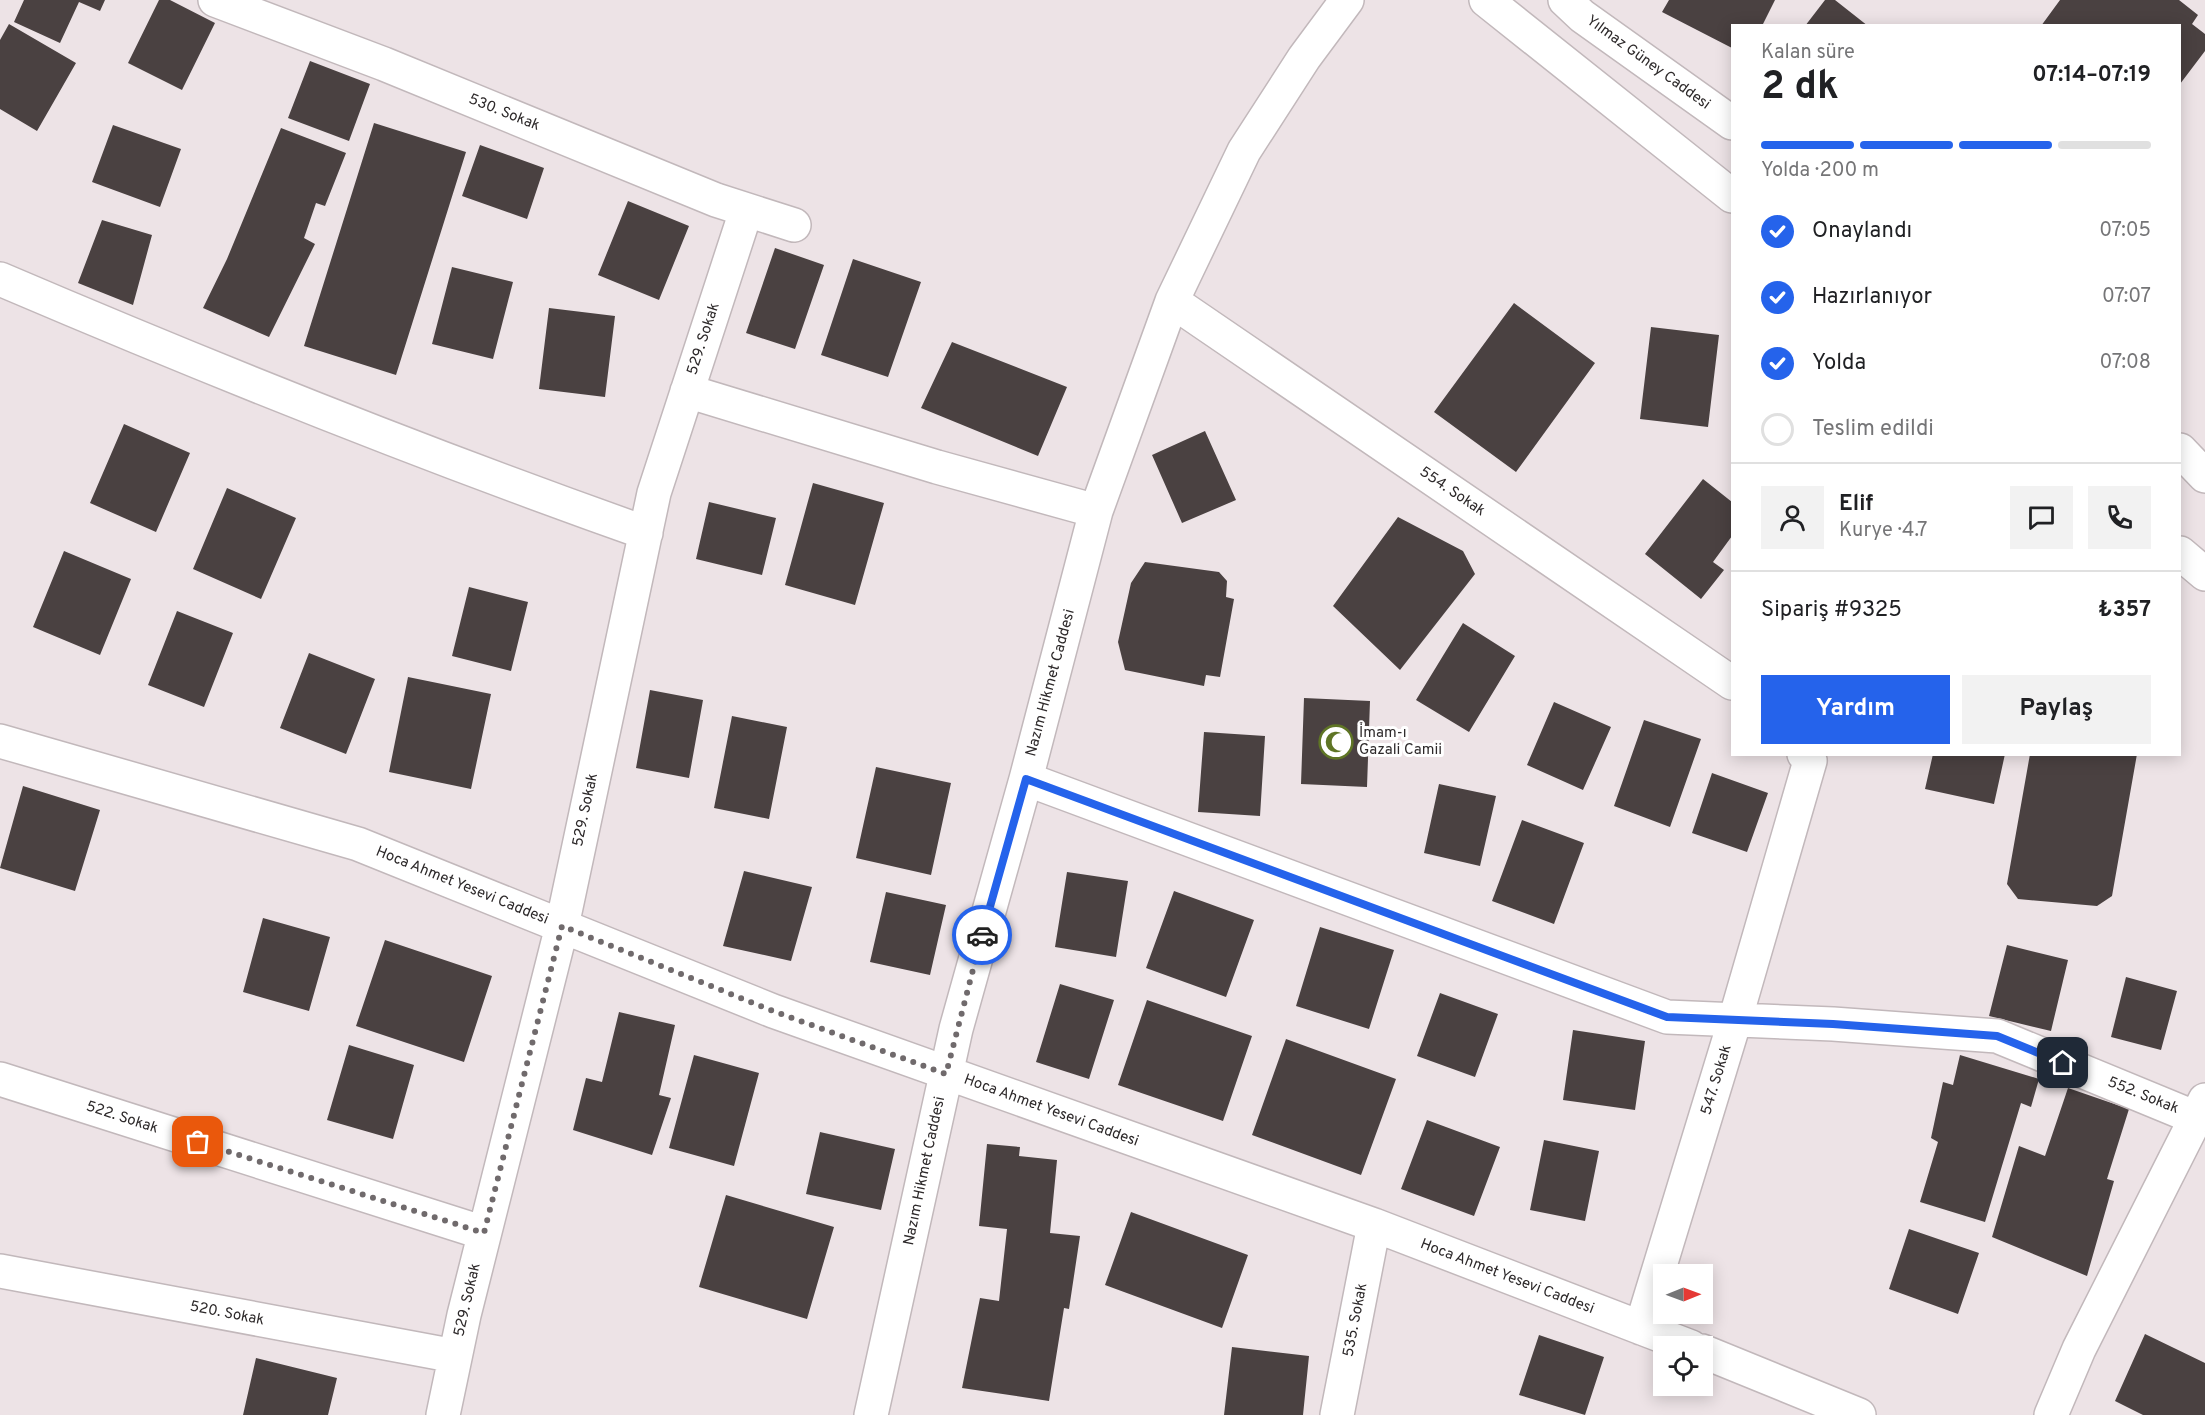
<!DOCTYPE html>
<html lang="tr">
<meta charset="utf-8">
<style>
:root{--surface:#fff;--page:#f2f2f2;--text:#202124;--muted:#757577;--line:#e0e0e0;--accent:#2563eb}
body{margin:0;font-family:Overpass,sans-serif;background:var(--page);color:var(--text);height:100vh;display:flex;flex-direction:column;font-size:22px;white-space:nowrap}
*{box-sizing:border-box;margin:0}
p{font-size:20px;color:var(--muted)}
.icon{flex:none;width:33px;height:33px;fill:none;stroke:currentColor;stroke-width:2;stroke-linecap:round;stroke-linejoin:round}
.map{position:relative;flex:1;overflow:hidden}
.details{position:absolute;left:1731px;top:24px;width:450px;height:732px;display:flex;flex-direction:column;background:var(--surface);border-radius:0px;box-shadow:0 3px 15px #0003}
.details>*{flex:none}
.needle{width:39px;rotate:89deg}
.buttons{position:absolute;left:1653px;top:1264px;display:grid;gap:12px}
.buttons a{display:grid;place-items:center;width:60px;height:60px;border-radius:0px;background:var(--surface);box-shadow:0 3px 15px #0003;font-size:30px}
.pin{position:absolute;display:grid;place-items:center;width:51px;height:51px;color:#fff;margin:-26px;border-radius:12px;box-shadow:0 3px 9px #0006}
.courier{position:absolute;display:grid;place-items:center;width:60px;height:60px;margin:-30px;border:4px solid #2563eb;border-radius:50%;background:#fff;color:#222;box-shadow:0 2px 8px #0007}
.summary em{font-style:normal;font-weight:700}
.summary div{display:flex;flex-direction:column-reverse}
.summary{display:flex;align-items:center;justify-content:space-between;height:102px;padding:0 30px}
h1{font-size:39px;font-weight:700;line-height:45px}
.bar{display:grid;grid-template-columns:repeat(4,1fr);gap:9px 6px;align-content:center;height:72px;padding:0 30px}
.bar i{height:8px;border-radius:4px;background:var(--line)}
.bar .on{background:var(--accent)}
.bar p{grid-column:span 4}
.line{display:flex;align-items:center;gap:15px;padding:0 30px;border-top:2px solid var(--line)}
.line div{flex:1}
.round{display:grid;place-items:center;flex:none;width:63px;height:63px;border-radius:0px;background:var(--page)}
ol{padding:0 30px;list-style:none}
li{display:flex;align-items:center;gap:18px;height:66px}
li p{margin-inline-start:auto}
li .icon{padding:6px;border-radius:50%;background:var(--accent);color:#fff;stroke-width:4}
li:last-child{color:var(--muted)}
li i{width:33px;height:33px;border:3px solid var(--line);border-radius:50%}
.primary-button{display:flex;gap:12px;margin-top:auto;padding:12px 30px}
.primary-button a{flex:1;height:69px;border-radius:0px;background:var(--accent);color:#fff;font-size:24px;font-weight:700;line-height:69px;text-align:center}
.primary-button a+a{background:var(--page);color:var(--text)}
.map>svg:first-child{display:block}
</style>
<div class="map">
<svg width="2205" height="1415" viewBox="0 0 2205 1415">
<rect width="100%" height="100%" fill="#ede3e6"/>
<path fill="#4a4141" d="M 24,0 L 105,0 L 100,11 L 79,2 L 60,43 L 14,22 Z
M 159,0 L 170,0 L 215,23 L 182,90 L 128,63 Z
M 1669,0 L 1775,0 L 1762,26 L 1732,26 L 1732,48 L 1662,12 Z
M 1825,0 L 1835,0 L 1868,26 L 1805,26 Z
M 2060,0 L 2179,0 L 2198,15 L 2192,24 L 2205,34 L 2205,51 L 2180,84 L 2180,26 L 2041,26 Z
M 9,24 L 76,63 L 37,131 L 0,109 L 0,40 Z
M 310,61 L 370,84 L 349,141 L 288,118 Z
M 374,123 L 466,152 L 396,375 L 304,346 Z
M 113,125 L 181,149 L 160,207 L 92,182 Z
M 281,128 L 346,153 L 325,206 L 316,203 L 304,238 L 315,244 L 269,337 L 203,308 L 227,259 Z
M 480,145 L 544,168 L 527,219 L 462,196 Z
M 628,201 L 689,226 L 659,300 L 598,275 Z
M 102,220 L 152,235 L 133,305 L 78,283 Z
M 775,248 L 824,265 L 795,349 L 746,333 Z
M 853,259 L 921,282 L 888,377 L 821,355 Z
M 452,267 L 513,282 L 493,359 L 432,344 Z
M 1514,303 L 1595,363 L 1516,472 L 1434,412 Z
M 549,308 L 615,316 L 605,397 L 539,389 Z
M 1651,327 L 1719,335 L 1708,427 L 1640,419 Z
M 952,342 L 1067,387 L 1038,456 L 921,408 Z
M 124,424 L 190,453 L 156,532 L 90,503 Z
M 1205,431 L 1236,500 L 1182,523 L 1152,455 Z
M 1703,479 L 1732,502 L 1732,536 L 1713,562 L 1724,570 L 1701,599 L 1645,554 Z
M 813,483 L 884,503 L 855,605 L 785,585 Z
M 227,488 L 296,518 L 261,599 L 193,569 Z
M 709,502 L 776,518 L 762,575 L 696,559 Z
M 1398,517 L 1463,551 L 1475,574 L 1400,670 L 1333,606 Z
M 64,551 L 131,579 L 100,655 L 33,627 Z
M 1145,562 L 1219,572 L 1227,581 L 1226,597 L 1234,599 L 1220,677 L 1206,675 L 1204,686 L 1125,670 L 1118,642 L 1131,583 Z
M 469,587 L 528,602 L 511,671 L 452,656 Z
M 177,611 L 233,633 L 204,707 L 148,685 Z
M 1463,623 L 1515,656 L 1469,732 L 1416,700 Z
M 309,653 L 375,679 L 346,754 L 280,728 Z
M 408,677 L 491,694 L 471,789 L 389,772 Z
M 650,690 L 703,700 L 689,778 L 636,768 Z
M 1304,698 L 1370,701 L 1367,787 L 1301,784 Z
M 1554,702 L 1611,727 L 1583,790 L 1527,765 Z
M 732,716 L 787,727 L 769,819 L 714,808 Z
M 1644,720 L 1701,739 L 1670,827 L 1614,806 Z
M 1204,732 L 1265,736 L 1260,816 L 1198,812 Z
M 1933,754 L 2005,754 L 1994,804 L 1925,789 Z
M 2030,754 L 2137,754 L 2112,896 L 2097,906 L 2018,899 L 2007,884 Z
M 876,767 L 951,783 L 931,875 L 856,858 Z
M 1712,773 L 1768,793 L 1747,852 L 1692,833 Z
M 1439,784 L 1496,796 L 1480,866 L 1424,853 Z
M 23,786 L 100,810 L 75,891 L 0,868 Z
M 1522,820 L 1584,843 L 1554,924 L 1492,901 Z
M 744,871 L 812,887 L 791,961 L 723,946 Z
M 1067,872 L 1128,881 L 1116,957 L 1055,947 Z
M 1174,891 L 1254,920 L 1226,997 L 1146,968 Z
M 886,892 L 946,905 L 930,975 L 870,962 Z
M 263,918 L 330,937 L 309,1011 L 243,992 Z
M 1320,927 L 1394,950 L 1369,1029 L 1296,1006 Z
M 385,940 L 492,976 L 464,1062 L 356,1026 Z
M 2007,945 L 2068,960 L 2051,1031 L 1989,1016 Z
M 2126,977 L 2177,991 L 2161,1050 L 2111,1037 Z
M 1060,984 L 1114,1000 L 1089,1079 L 1036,1062 Z
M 1440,993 L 1498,1014 L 1475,1077 L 1417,1056 Z
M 1147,1000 L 1252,1036 L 1223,1121 L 1118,1085 Z
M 619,1012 L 675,1025 L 659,1095 L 671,1098 L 652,1155 L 573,1130 L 586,1078 L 602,1082 Z
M 1573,1030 L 1645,1041 L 1635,1110 L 1563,1100 Z
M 1286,1039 L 1396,1079 L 1361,1175 L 1252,1135 Z
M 349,1045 L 414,1065 L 393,1139 L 327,1120 Z
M 694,1055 L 759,1073 L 734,1166 L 669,1148 Z
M 1960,1055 L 2039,1079 L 2031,1107 L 2021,1103 L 1985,1222 L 1920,1202 L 1938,1142 L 1931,1138 L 1943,1082 L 1953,1085 Z
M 2068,1088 L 2129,1109 L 2107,1179 L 2114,1181 L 2087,1276 L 1992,1237 L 2019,1146 L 2045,1156 Z
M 1427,1120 L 1500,1147 L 1474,1216 L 1401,1189 Z
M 820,1132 L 895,1149 L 881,1210 L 806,1194 Z
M 1544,1140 L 1599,1151 L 1585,1221 L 1530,1210 Z
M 987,1144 L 1020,1147 L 1019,1156 L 1057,1160 L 1050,1233 L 1080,1236 L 1069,1309 L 1064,1308 L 1049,1401 L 962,1388 L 980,1298 L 999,1301 L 1007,1229 L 979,1226 Z
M 726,1195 L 834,1227 L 807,1319 L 699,1287 Z
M 1131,1212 L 1248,1255 L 1222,1328 L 1105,1285 Z
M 1909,1229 L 1979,1253 L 1958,1314 L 1889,1289 Z
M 2145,1334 L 2205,1363 L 2205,1415 L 2143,1415 L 2115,1401 Z
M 1539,1335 L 1604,1357 L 1585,1415 L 1519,1395 Z
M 1232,1347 L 1309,1356 L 1303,1415 L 1224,1415 Z
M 256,1358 L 337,1378 L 328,1415 L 243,1415 Z"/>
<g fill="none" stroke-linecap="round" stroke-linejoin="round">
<g stroke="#c2b8bb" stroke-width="36">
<path id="minor" d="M 215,0 L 384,64 L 716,200 L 794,225
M 1486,0 L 1732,196
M 1565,0 L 1582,16 L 1732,123
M 0,279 C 213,370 428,456 646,533
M 1172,301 L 1732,683
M 687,391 L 937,467 L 1096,511
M 2180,450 L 2205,476
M 2180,553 L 2205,574
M 0,741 L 358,844 L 773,1011 L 1374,1225 L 1691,1347
M 1026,779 L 1667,1017 L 1833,1024 L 1997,1036 L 2196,1118
M 0,1079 L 484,1233
M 0,1271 L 455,1356
M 1641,1328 L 1735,1020 L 1810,761 L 1804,754
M 1702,1351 L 1859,1415
M 443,1415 L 464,1315 L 562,926 L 654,493 L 746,211
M 871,1415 L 956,1029 L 1026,779 L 1096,511 L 1172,301 L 1244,151 L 1304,58 L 1347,0
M 1337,1415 L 1374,1225
M 2051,1415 L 2079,1349 L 2205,1100"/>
</g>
<use href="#minor" stroke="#fff" stroke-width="33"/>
</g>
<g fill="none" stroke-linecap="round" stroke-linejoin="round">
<path stroke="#706a6c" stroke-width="6" stroke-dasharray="0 10.8" d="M 198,1142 L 484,1233 L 562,926 L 773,1011 L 946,1074 L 982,935"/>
<path stroke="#2563eb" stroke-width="8" d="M 982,935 L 1026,779 L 1667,1017 L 1833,1024 L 1997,1036 L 2063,1063"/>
</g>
<defs>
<g id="mosque-ring" transform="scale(1.725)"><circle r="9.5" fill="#fff" stroke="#5f7525" stroke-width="1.5"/><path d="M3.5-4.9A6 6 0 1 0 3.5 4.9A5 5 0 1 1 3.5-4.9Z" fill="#5f7525"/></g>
</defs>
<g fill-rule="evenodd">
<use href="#mosque-ring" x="1336" y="742"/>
</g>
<g text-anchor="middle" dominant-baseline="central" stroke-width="6" stroke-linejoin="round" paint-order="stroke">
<g font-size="15" fill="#2d292a" stroke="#fff">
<text transform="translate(1648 63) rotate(36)">Yılmaz Güney Caddesi</text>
<text transform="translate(504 113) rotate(22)">530. Sokak</text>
<text transform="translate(704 339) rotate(-72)">529. Sokak</text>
<text transform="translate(1452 492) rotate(34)">554. Sokak</text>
<text transform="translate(1051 683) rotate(-75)">Nazım Hikmet Caddesi</text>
<text transform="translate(586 810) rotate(-78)">529. Sokak</text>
<text transform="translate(462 886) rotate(22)">Hoca Ahmet Yesevi Caddesi</text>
<text transform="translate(1717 1080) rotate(-73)">547. Sokak</text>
<text transform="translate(2143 1096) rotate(22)">552. Sokak</text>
<text transform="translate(1051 1111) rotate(20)">Hoca Ahmet Yesevi Caddesi</text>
<text transform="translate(122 1118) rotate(18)">522. Sokak</text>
<text transform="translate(925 1171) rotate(-78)">Nazım Hikmet Caddesi</text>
<text transform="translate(1507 1277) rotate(21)">Hoca Ahmet Yesevi Caddesi</text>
<text transform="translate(468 1300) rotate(-77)">529. Sokak</text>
<text transform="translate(227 1314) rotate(11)">520. Sokak</text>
<text transform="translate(1356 1320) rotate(-79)">535. Sokak</text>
</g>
<g font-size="15" fill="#2d292a" stroke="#fff" text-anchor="start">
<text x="1359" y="733">İmam-ı<tspan x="1359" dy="17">Gazali Camii</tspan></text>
</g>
</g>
</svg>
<div class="buttons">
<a><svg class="needle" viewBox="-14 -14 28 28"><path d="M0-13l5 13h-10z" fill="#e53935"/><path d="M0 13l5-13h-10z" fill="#757577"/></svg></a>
<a><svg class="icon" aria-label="locate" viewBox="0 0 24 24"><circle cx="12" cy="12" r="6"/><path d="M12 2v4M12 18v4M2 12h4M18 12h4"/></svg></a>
</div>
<div class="pin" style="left:198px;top:1142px;background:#ea580c"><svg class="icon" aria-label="bag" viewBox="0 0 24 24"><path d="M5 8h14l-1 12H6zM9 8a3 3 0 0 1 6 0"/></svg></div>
<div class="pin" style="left:2063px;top:1063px;background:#1f2937"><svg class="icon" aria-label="home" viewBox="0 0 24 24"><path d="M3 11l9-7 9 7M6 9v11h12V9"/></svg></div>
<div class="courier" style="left:982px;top:935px"><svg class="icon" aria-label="car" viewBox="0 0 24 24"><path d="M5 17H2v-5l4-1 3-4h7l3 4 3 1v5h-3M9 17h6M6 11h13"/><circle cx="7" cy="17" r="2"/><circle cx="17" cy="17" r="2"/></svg></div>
<section class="details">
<div class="summary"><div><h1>2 dk</h1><p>Kalan süre</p></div><em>07:14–07:19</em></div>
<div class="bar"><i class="on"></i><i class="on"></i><i class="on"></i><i></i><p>Yolda · 200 m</p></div>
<ol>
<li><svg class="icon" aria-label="check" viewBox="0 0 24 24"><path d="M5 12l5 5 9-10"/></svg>Onaylandı<p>07:05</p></li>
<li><svg class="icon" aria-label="check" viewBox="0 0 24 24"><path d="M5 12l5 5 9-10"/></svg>Hazırlanıyor<p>07:07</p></li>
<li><svg class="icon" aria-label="check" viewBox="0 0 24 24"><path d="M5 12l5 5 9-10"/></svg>Yolda<p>07:08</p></li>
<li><i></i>Teslim edildi</li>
</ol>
<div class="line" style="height:108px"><a class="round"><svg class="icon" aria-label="person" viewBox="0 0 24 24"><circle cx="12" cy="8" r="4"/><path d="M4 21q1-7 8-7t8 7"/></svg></a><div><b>Elif</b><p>Kurye · 4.7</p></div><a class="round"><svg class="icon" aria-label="chat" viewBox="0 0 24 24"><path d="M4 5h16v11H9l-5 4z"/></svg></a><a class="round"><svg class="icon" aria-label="phone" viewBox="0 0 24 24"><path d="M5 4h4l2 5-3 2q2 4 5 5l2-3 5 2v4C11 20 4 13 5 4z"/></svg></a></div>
<div class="line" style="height:78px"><div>Sipariş #9325</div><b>₺357</b></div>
<div class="primary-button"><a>Yardım</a><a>Paylaş</a></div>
</section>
</div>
